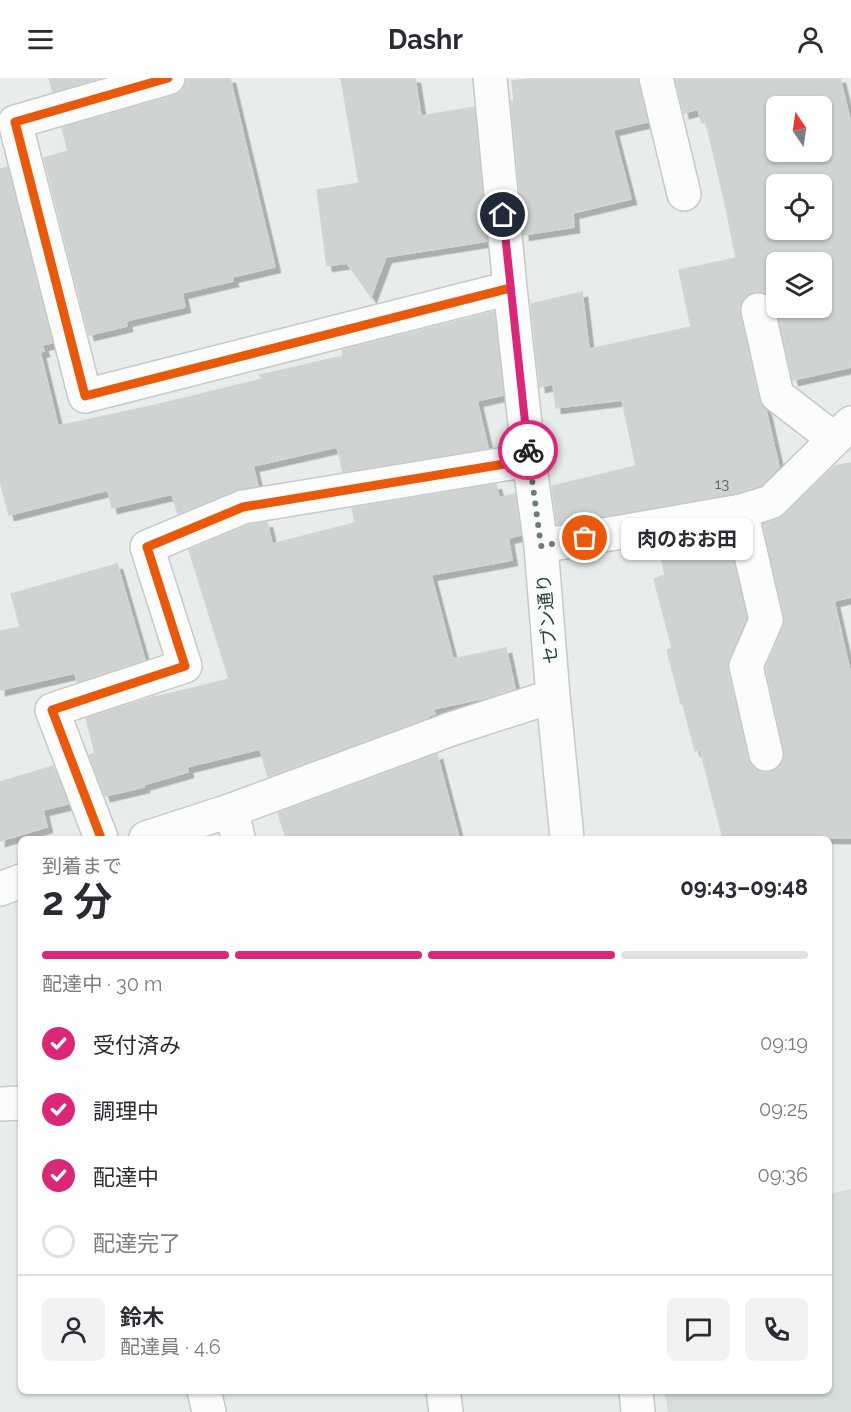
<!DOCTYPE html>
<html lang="ja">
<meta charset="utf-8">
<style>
:root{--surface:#fff;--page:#f2f2f3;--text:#2b2b33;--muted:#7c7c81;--line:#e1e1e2;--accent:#db2777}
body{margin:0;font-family:Raleway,"Noto Sans JP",sans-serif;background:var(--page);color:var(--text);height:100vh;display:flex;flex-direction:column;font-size:22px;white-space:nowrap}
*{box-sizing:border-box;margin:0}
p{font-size:20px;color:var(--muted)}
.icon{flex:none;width:33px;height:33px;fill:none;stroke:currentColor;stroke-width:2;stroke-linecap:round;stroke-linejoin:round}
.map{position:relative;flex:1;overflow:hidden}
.panel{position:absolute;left:18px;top:758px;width:814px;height:558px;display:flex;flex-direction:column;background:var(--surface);border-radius:9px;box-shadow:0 2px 4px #0004}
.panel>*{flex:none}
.needle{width:39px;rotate:347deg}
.controls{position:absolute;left:766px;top:18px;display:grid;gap:12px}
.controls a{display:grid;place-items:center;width:66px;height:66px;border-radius:9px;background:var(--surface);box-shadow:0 2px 4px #0004;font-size:30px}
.pin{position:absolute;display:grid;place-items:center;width:51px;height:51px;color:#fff;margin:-26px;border:3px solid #fff;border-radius:50%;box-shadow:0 2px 6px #0007}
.courier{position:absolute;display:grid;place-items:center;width:60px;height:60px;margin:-30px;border:4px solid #db2777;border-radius:50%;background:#fff;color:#222;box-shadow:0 2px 8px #0007}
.bubble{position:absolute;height:42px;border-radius:9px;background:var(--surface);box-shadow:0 2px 4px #0004;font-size:20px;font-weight:700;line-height:42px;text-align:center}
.summary em{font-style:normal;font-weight:700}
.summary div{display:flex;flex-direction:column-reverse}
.summary{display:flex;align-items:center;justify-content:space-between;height:102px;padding:0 24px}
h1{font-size:39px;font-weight:700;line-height:45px}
.bar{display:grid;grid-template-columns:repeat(4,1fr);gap:9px 6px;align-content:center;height:72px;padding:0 24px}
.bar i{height:8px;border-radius:4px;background:var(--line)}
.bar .active{background:var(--accent)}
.bar p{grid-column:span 4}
.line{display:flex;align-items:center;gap:15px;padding:0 24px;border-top:2px solid var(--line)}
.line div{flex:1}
.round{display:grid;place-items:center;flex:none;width:63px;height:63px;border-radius:9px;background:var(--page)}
ol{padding:0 24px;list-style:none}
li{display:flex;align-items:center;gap:18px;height:66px}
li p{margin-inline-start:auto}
li .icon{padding:6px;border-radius:50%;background:var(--accent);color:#fff;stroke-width:4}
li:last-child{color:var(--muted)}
li i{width:33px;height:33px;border:3px solid var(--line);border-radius:50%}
header{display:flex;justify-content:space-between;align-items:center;height:78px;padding:0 24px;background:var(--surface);font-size:27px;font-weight:700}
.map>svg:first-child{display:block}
</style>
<header><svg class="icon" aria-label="menu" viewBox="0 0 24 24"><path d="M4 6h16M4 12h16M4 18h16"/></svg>Dashr<svg class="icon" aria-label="person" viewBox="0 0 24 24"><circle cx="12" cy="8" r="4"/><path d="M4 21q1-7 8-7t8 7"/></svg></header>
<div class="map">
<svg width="851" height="1334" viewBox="0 0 851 1334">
<defs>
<filter id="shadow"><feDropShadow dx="5.5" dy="5.5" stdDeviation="0" flood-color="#0004"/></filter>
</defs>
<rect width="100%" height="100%" fill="#e8edeb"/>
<path fill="#d6dedb" d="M 851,1111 L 851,1334 L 668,1334 L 665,1313 L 830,1312 L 830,1116 Z"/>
<path fill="#cfd4d2" stroke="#d1d6d4" stroke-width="1.5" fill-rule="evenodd" filter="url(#shadow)" d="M 49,0 L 100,0 L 53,14 Z
M 186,0 L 230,0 L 275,189 L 232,199 L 233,203 L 182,215 L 185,229 L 126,243 L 127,248 L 89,257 L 44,80 L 68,73 L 62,50 L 173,18 L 182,13 L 186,5 Z
M 341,0 L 415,0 L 421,38 L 474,29 L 487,163 L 386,179 L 371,219 L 347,185 L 327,188 L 317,112 L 359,105 Z
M 541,0 L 638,0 L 647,44 L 613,52 L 631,121 L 573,135 L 574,149 L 524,157 L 511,23 L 514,23 L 512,3 Z
M 675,0 L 840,0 L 851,46 L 851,289 L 793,302 L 776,228 L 772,220 L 763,214 L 754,214 L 746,218 L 740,226 L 740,236 L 759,321 L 766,332 L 779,389 L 761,407 L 737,415 L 557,446 L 552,408 L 636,388 L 622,322 L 556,330 L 553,306 L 540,309 L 531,226 L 582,214 L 589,271 L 691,249 L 679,192 L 736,180 L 725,125 L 706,44 L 702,45 L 698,31 L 684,35 ZM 777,28 L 822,28 L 822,74 L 777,74 ZM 777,106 L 822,106 L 822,152 L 777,152 ZM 777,184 L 822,184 L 822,230 L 777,230 Z
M 7,89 L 52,265 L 42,267 L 44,273 L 40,274 L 58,348 L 156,327 L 262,301 L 260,297 L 343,278 L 342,272 L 494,234 L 503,317 L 477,323 L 488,370 L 343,394 L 337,369 L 253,388 L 258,408 L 236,412 L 178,436 L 172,416 L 112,430 L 108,412 L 9,437 L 0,403 L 0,91 Z
M 851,385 L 851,519 L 834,523 L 851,598 L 851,760 L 723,760 L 700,671 L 695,673 L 683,626 L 681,626 L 667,572 L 672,570 L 654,501 L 665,497 L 658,466 L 727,455 L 746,540 L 729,581 L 728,592 L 748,681 L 752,688 L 760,694 L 771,694 L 779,689 L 784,681 L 784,672 L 766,590 L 783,549 L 784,539 L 763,446 L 776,442 L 784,437 L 835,388 Z
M 496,406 L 499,420 L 515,416 L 521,457 L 508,460 L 512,482 L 431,497 L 453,581 L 506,570 L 515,611 L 490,619 L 433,631 L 435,636 L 427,638 L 428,640 L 268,699 L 260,671 L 187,689 L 188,694 L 143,707 L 144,709 L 105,718 L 89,677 L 95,675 L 86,640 L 155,618 L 156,619 L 229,601 L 189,472 L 248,447 L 267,444 L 272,466 L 355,445 L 352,430 Z
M 117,486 L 145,582 L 77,604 L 75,595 L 0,612 L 0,553 L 20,549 L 11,516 Z
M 437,676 L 459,760 L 286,760 L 278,735 Z
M 53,688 L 68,726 L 43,732 L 47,749 L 0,763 L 0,704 Z"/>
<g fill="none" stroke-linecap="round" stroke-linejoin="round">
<g stroke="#c5cac8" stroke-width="36">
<path id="minor" d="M 168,0 L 15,44 L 85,318 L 510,210
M 490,0 L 510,210 L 529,382 L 541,468 L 553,618 L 567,760
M 656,0 L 684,116
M 758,232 L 777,317 L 834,361
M 741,433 L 766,542 L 746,588 L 766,676
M 541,468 L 741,433 L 771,424 L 851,345
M 232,732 L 238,760
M 101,760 L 52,632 L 185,588 L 147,469 L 243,429 L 529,382
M 146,760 L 232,732 L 451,651 L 553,618
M 0,811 L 21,803
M 0,1026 L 21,1025
M 204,1312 L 209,1334
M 443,1312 L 446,1334
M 636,1312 L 638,1334"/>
</g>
<use href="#minor" stroke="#fcfcfc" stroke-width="33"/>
<g stroke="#f7fbf9" stroke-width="13">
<path id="cycleway" d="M 168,0 L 15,44 L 85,318 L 510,210
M 101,760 L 52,632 L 185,588 L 147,469 L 243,429 L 529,382"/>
</g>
<use href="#cycleway" stroke="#e8590c" stroke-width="9"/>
</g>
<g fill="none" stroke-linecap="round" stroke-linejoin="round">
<path stroke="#697e78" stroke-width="6" stroke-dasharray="0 10.8" d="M 528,372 L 541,468 L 585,460"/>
<path stroke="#db2777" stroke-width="8" d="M 503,137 L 528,372"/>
</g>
<g text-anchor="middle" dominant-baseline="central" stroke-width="4.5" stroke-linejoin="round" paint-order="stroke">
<g font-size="15" fill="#506761">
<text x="722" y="406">13</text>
</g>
<g font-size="18" fill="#24423a" stroke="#f7fbf9">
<text transform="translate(547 541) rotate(-95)">セブン通り</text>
</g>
</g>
</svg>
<div class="controls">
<a><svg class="needle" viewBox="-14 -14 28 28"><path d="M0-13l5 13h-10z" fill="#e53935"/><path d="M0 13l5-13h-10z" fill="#7c7c81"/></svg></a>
<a><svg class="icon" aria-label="locate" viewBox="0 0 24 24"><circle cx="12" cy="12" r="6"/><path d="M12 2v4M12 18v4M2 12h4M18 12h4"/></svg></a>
<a><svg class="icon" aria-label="layers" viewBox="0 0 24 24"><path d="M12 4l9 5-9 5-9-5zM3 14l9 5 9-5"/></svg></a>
</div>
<div class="pin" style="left:585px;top:460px;background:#ea580c"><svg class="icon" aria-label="bag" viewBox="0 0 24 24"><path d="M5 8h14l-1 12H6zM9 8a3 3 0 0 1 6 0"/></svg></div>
<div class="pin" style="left:503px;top:137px;background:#1f2937"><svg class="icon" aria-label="home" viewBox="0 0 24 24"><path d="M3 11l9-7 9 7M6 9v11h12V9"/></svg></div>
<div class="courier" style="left:528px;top:372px"><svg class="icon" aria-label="bike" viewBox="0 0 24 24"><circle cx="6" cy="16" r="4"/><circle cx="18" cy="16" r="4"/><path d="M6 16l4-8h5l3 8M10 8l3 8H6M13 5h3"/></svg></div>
<div class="bubble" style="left:621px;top:440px;width:132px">肉のおお田</div>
<section class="panel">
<div class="summary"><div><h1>2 分</h1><p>到着まで</p></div><em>09:43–09:48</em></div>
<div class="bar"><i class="active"></i><i class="active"></i><i class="active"></i><i></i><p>配達中 · 30 m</p></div>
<ol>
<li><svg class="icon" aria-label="check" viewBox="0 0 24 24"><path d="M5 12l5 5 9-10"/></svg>受付済み<p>09:19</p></li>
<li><svg class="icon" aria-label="check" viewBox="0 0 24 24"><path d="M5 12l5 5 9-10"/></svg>調理中<p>09:25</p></li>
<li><svg class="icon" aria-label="check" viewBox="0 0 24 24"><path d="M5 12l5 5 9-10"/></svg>配達中<p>09:36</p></li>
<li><i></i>配達完了</li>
</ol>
<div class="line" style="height:108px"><a class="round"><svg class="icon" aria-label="person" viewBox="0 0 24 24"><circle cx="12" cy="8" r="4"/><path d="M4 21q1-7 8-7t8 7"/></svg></a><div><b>鈴木</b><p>配達員 · 4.6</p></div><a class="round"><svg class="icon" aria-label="chat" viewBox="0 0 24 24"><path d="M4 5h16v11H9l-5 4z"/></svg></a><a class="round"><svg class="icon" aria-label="phone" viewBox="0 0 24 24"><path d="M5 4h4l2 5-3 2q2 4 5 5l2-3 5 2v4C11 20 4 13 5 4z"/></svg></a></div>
</section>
</div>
